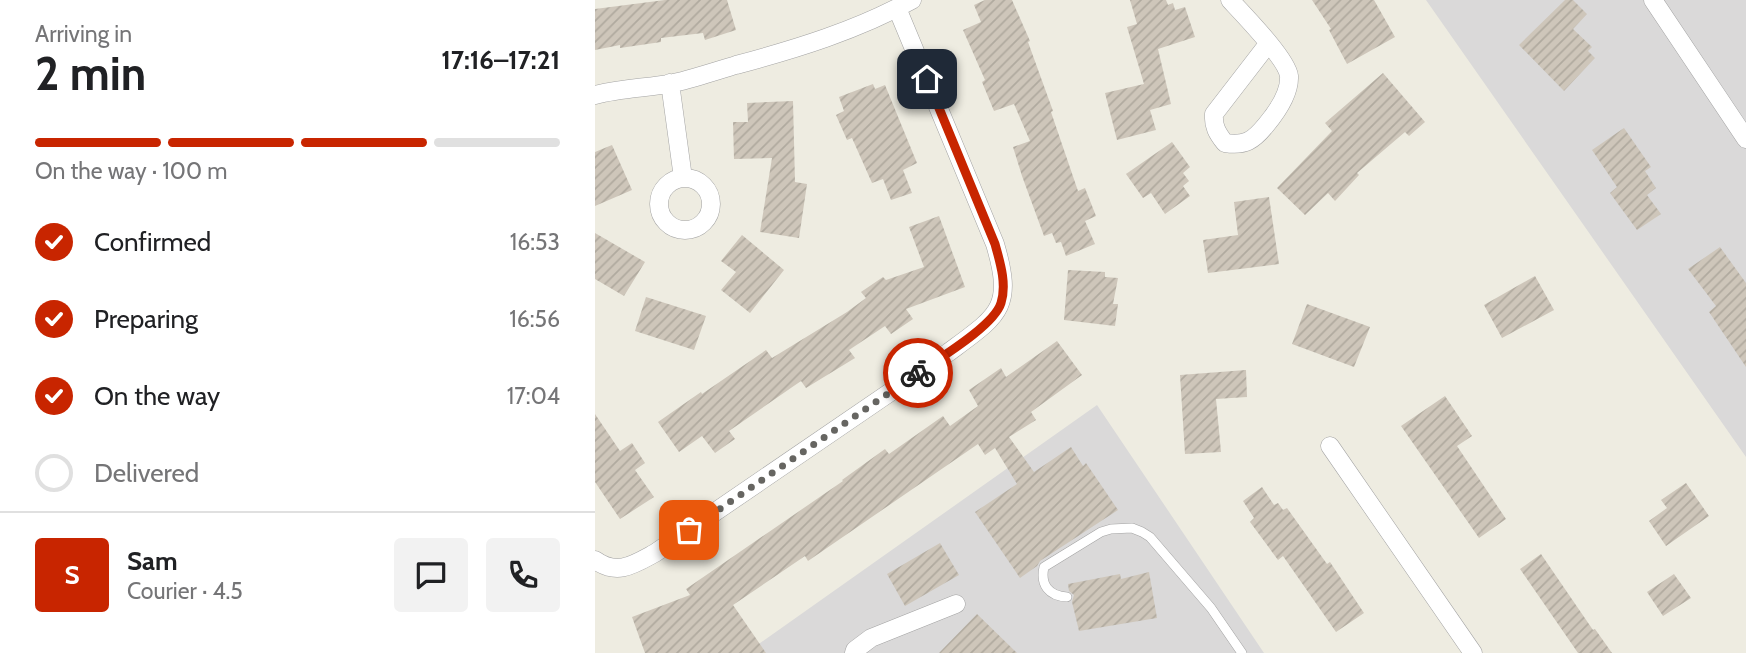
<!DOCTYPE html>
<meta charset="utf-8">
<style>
:root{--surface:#fff;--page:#f2f2f2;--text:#202124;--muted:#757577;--line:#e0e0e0;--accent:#c82500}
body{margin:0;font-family:Cabin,sans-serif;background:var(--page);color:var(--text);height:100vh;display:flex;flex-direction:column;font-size:26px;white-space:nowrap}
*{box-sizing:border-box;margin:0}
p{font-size:23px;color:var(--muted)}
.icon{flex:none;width:38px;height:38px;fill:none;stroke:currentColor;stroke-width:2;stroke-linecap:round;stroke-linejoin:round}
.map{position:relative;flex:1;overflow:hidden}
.side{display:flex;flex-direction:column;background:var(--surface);width:595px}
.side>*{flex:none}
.pin{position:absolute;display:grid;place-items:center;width:60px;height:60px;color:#fff;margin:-30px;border-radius:14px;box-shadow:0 4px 10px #0006}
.courier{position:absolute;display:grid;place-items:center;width:70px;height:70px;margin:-35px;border:5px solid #c82500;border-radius:50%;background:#fff;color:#222;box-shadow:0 2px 9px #0007}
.headline em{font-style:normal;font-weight:800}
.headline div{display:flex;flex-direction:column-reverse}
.headline{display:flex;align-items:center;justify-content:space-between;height:119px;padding:0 35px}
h1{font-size:46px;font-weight:800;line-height:52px}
.bar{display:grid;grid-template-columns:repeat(4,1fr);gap:10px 7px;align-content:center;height:84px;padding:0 35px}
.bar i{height:9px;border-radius:5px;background:var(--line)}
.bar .current{background:var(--accent)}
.bar p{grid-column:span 4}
.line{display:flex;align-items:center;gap:18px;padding:0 35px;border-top:2px solid var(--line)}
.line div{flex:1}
.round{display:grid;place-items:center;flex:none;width:74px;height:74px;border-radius:7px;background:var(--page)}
ol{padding:0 35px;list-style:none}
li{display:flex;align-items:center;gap:21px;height:77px}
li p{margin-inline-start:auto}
li .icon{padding:7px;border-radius:50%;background:var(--accent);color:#fff;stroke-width:4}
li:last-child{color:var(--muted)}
li i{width:38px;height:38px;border:4px solid var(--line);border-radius:50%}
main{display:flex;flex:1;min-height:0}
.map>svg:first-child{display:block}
</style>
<main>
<section class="side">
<div class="headline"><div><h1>2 min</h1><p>Arriving in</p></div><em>17:16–17:21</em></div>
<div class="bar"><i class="current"></i><i class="current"></i><i class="current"></i><i></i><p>On the way · 100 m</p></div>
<ol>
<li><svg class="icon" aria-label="check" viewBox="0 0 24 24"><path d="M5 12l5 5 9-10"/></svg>Confirmed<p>16:53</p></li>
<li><svg class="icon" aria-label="check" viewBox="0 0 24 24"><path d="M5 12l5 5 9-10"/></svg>Preparing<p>16:56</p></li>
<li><svg class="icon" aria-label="check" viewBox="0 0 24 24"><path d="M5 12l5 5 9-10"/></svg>On the way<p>17:04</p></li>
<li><i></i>Delivered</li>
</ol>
<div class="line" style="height:126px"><b class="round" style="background:var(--accent);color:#fff">S</b><div><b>Sam</b><p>Courier · 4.5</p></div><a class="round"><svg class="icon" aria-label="chat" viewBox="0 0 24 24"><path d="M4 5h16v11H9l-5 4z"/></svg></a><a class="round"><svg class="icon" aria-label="phone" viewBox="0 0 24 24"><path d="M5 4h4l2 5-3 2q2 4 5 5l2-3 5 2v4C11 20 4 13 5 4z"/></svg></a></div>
</section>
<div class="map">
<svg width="1151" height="653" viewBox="0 0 1151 653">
<defs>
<pattern id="building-hatch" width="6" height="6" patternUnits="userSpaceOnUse" patternTransform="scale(1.75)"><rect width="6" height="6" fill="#cec6ba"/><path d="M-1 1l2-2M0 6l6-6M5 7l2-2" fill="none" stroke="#b0aa9f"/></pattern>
</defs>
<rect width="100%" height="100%" fill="#eeece1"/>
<path fill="#dad9d9" d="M 831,0 L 1151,0 L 1151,457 Z
M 502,405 L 669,653 L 151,653 Z"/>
<path fill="url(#building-hatch)" d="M 70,0 L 132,0 L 141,30 L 110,40 L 108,33 L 66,38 L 66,42 L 25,48 L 25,45 L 0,50 L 0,9 Z
M 390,0 L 417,0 L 435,41 L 433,42 L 458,111 L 456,112 L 483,191 L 490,188 L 501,216 L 490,221 L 500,244 L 471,256 L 466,242 L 461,243 L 457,233 L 449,236 L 427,176 L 418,147 L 435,141 L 419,104 L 399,111 L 387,82 L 390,80 L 368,30 L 386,22 L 379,5 Z
M 535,0 L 571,0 L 573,5 L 578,3 L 580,10 L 590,7 L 600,37 L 563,49 L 576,104 L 555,110 L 561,130 L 522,140 L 510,93 L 549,84 L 532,27 L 542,24 Z
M 717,0 L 779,0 L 800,37 L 752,64 L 734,30 L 736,29 Z
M 970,0 L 978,0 L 992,14 L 978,29 L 997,47 L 993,51 L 1000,58 L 969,91 L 924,45 Z
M 788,73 L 830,122 L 814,136 L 810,132 L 762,173 L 764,175 L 740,201 L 733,193 L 710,215 L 682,188 L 737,131 L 730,123 Z
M 278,84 L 280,89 L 290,85 L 322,163 L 308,170 L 317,193 L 296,200 L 288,179 L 277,183 L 257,138 L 252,140 L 241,115 L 249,111 L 244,97 Z
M 198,101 L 200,182 L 212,184 L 204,238 L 165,232 L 177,158 L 139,159 L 138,122 L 153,122 L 152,103 Z
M 1029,128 L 1056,167 L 1050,171 L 1061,188 L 1052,195 L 1066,214 L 1042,230 L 1015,193 L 1022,187 L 997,150 Z
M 577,142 L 595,167 L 588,173 L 594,181 L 588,186 L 595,196 L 570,214 L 556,193 L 548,198 L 531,174 Z
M 17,145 L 37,190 L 0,206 L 0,152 Z
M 674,197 L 684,264 L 613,273 L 608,240 L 643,235 L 639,202 Z
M 344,216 L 370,287 L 311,309 L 318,319 L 296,334 L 290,326 L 254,350 L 260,358 L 211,388 L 206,381 L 134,431 L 140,439 L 120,453 L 107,436 L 84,452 L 63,422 L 106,392 L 107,394 L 171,350 L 177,358 L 252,312 L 271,298 L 266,292 L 288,277 L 291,280 L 329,267 L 314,227 Z
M 0,233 L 50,262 L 29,296 L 0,279 Z
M 147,235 L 189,270 L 155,313 L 126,290 L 141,272 L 126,261 Z
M 1125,247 L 1151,283 L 1151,367 L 1114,312 L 1121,306 L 1093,269 Z
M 473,270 L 510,272 L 510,277 L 523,278 L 518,304 L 523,304 L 520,326 L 469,320 Z
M 940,276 L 959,310 L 907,338 L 889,305 Z
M 51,297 L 111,316 L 99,350 L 40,331 Z
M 712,304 L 775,327 L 759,367 L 697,344 Z
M 462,341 L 487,375 L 436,412 L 441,420 L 414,437 L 439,472 L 476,447 L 488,466 L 491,463 L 523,510 L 445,561 L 442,566 L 425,578 L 380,512 L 422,484 L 400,448 L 390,455 L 383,444 L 213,561 L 210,556 L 138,605 L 171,653 L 50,653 L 37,617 L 95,595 L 91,589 L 248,481 L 247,480 L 290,449 L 294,454 L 348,416 L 355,426 L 383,406 L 374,390 L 406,368 L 411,377 Z
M 651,370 L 652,397 L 621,399 L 626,452 L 590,454 L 585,375 Z
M 850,396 L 877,436 L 862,446 L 911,519 L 884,538 L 806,426 Z
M 0,414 L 25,451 L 37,443 L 50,463 L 40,470 L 59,497 L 25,519 L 0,482 Z
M 1091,483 L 1114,516 L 1071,546 L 1054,521 L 1072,508 L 1066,500 Z
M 667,487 L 679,505 L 683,503 L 688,510 L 692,508 L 732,564 L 735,562 L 769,613 L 741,632 L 688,556 L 683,560 L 655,522 L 659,518 L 648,501 Z
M 345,543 L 364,575 L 310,606 L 292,574 Z
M 946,554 L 998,630 L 1000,629 L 1017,653 L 983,653 L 925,569 Z
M 554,572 L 562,618 L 484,631 L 477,602 L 479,595 L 474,591 L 473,584 L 525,574 L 526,579 Z
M 1079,574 L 1096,598 L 1068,616 L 1052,592 Z
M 382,614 L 422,653 L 344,653 Z"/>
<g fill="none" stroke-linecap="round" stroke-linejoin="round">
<g stroke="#a3a3a3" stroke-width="10">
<path id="lane" d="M 472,597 C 454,596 445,585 449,567 L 506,532 L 516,529 L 537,528 L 547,532 L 555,537 L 616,608 L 647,653"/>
</g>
<g stroke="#a3a3a3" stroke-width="19">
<path id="street" d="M 635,0 C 648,14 692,59 694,76 C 695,93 681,113 671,125 C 658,141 650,146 630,143 C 622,133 618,126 619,114 L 673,44
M 1058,0 L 1151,139
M 75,83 L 88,178
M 0,95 C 26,88 53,88 79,83 C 100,78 121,71 141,65 C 201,49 263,30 317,0
M64 204a26 26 0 1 1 52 0a26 26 0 1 1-52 0Z
M 735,446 L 878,653
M 0,560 C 22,576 38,565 60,553 L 354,352 C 404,315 419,308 400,244 L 302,8
M 259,653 L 260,650 L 276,638 L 361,604"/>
</g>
<use href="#lane" stroke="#fff" stroke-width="9"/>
<use href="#street" stroke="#fff" stroke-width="18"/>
</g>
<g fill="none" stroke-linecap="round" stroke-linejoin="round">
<path stroke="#666561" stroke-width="7" stroke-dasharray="0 12.6" d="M 94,530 L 323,373"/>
<path stroke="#c82500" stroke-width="9" d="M 323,373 C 343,359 399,326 406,303 C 412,284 405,262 400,244 L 332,79"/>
</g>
</svg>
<div class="pin" style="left:94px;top:530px;background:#ea580c"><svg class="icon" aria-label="bag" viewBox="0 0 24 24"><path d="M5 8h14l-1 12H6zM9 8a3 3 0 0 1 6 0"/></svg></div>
<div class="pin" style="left:332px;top:79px;background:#1f2937"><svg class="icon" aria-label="home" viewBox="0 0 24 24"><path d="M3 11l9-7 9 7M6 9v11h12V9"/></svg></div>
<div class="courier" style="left:323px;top:373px"><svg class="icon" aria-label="bike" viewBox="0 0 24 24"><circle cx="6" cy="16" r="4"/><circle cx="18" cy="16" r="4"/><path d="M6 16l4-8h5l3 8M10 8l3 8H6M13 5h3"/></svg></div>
</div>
</main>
